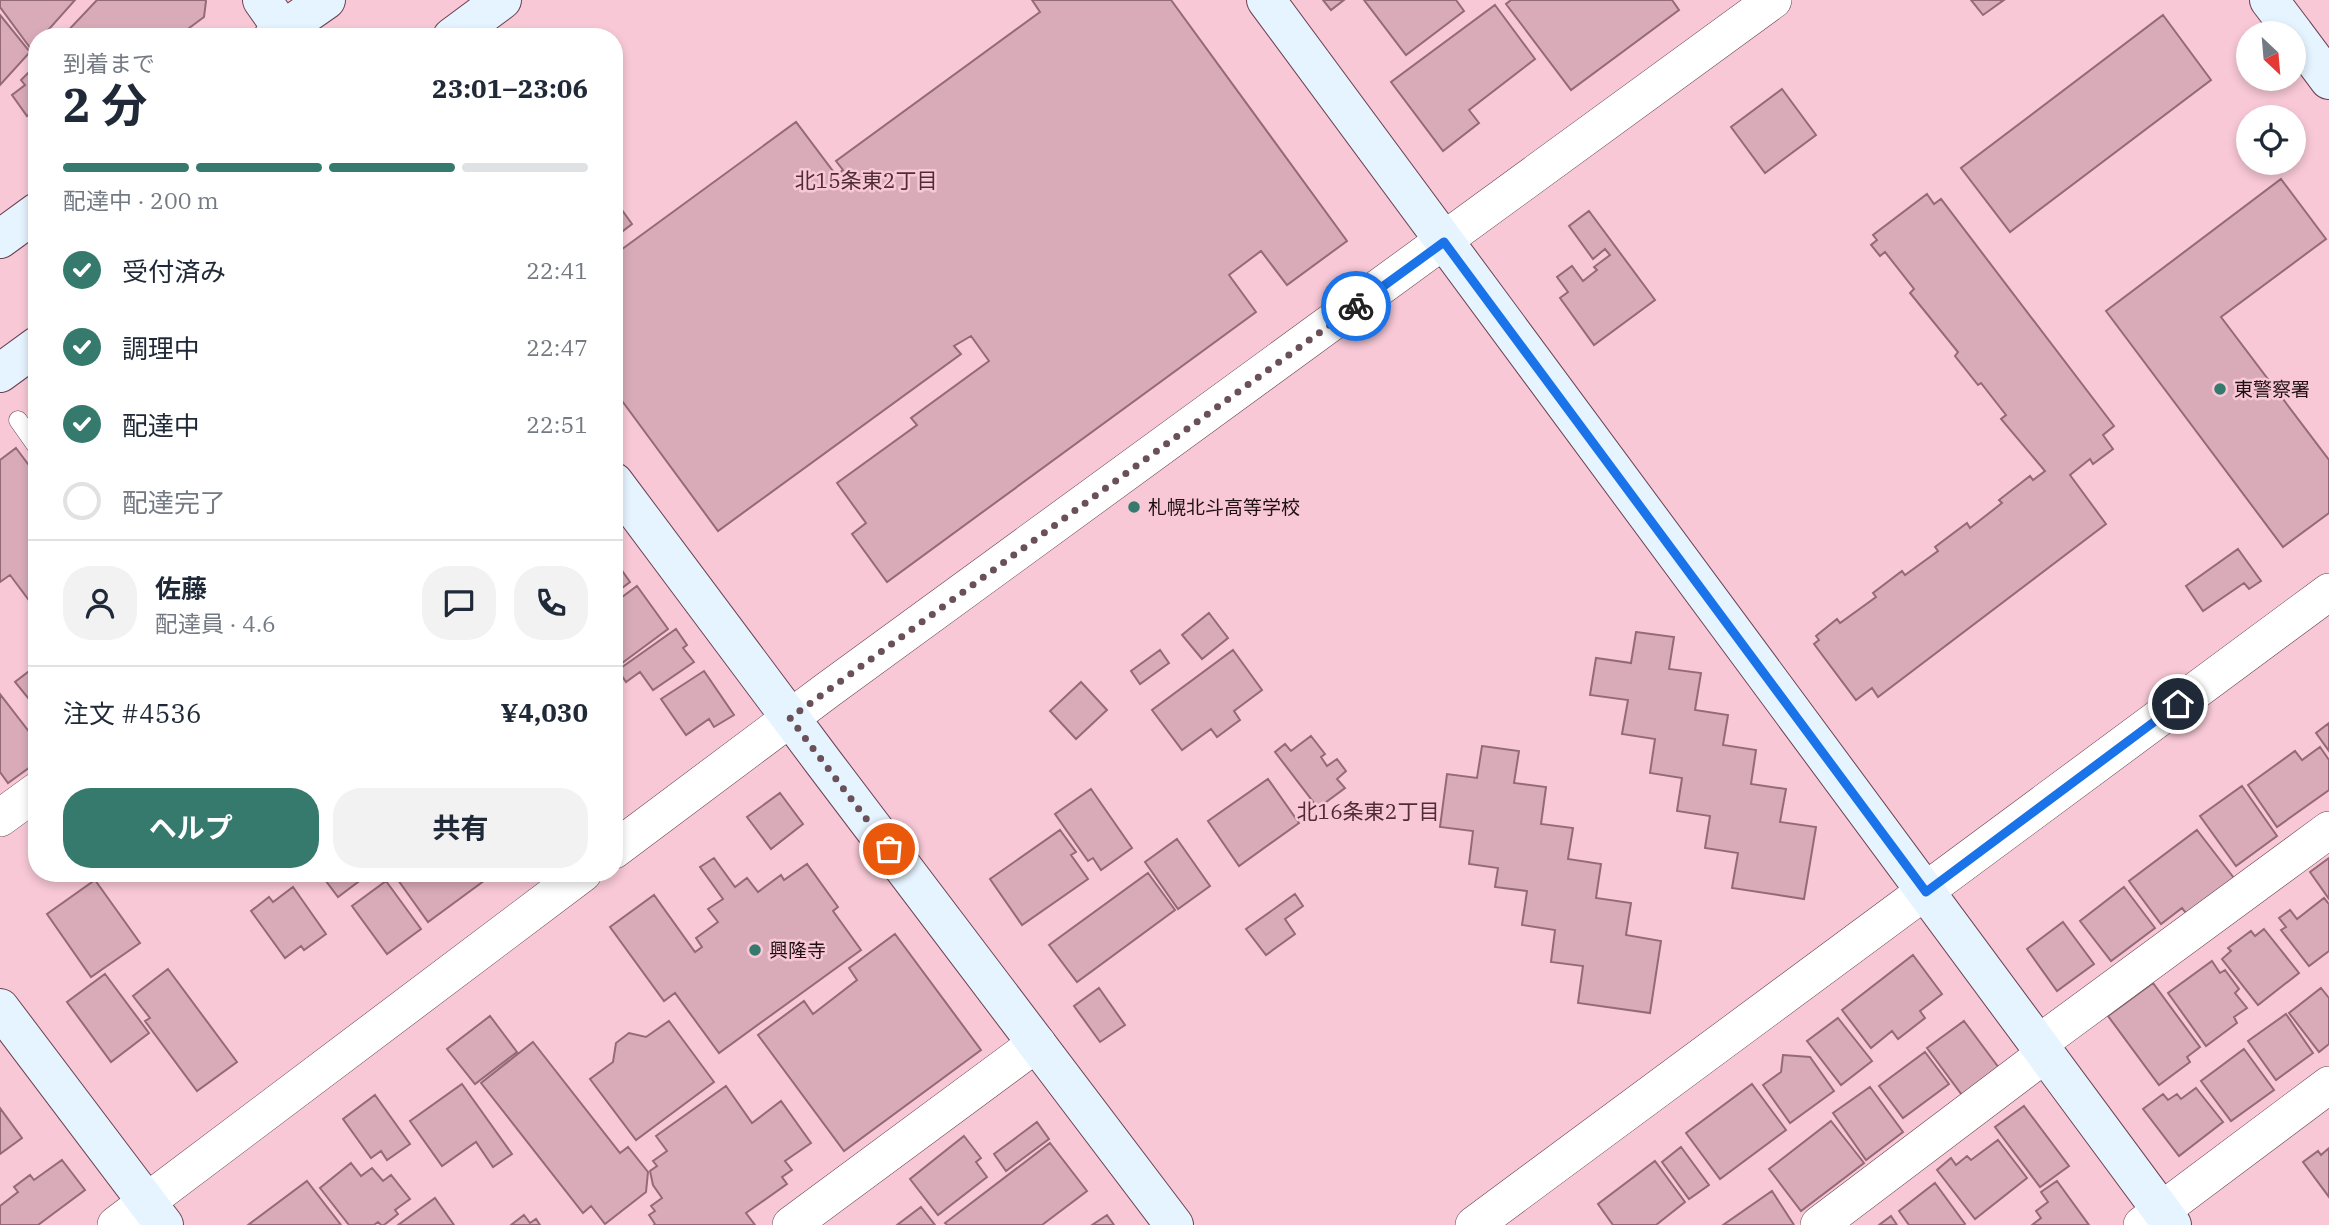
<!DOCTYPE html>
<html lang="ja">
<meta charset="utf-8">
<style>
:root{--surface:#fff;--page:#f2f2f3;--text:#1f2937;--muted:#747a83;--line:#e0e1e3;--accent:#367a6d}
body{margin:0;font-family:"IBM Plex Serif","Noto Sans JP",serif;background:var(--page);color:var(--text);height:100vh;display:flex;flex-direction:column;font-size:26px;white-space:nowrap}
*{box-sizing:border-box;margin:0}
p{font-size:23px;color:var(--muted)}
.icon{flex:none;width:38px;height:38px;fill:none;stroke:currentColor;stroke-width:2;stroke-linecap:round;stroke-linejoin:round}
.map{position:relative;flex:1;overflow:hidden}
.details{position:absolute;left:28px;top:28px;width:595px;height:854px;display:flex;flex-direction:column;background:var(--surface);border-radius:28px;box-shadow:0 4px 10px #0003}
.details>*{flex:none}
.needle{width:46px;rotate:154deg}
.fabs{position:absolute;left:2236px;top:21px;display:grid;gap:14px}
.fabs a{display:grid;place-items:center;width:70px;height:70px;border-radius:50%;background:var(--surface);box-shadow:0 4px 10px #0003;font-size:35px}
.pin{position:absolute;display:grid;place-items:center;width:60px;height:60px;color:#fff;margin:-30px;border:4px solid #fff;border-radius:50%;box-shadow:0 2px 7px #0007}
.courier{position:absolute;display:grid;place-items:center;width:70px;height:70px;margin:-35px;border:5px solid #1a73e8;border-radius:50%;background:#fff;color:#222;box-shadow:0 2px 9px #0007}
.headline em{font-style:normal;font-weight:700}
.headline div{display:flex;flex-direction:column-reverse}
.headline{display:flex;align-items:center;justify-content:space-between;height:119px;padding:0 35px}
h1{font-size:46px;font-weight:700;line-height:52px}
.bar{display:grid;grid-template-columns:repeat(4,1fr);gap:10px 7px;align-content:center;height:84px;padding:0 35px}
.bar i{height:9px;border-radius:5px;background:var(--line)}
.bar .on{background:var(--accent)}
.bar p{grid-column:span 4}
.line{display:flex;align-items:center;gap:18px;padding:0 35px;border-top:2px solid var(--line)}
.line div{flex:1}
.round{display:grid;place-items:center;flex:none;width:74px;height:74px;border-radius:28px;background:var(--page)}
ol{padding:0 35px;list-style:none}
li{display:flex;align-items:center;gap:21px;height:77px}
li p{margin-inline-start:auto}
li .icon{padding:7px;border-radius:50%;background:var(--accent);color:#fff;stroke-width:4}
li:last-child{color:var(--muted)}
li i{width:38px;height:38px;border:4px solid var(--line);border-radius:50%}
.button{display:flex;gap:14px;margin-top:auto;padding:14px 35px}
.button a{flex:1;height:80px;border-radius:28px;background:var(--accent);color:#fff;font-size:28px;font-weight:700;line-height:80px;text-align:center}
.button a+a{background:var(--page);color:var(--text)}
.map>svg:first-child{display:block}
</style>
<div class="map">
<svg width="2329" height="1225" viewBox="0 0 2329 1225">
<rect width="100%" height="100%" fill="#f8c8d6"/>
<path fill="#d9abb9" stroke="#956a77" stroke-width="2" d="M 0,0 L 75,0 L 42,37 L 37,37 L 37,43 L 31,49 L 0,7 Z
M 97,0 L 205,0 L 206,1 L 204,17 L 177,37 L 62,37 Z
M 1032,0 L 1171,0 L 1347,241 L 1287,285 L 1261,251 L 1229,275 L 1256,312 L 887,582 L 852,534 L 866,523 L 837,483 L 917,425 L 911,418 L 989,361 L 971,336 L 954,346 L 961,354 L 718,531 L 614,390 L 614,255 L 796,122 L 836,175 L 843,170 L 836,161 L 1040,12 Z
M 1323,0 L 1344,0 L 1331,10 Z
M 1364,0 L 1456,0 L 1464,11 L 1406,55 Z
M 1511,0 L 1672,0 L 1679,10 L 1571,90 L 1506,4 Z
M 1971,0 L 2004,0 L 1983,15 Z
M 1495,5 L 1535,59 L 1469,110 L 1479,123 L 1443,151 L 1391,82 Z
M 0,15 L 30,52 L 0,85 Z
M 2163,15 L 2211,80 L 2010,232 L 1961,168 Z
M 37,64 L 37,109 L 27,116 L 12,95 L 25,85 L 21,80 Z
M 1782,89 L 1816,135 L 1765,173 L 1731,127 Z
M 2281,179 L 2326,239 L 2221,317 L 2329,460 L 2329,513 L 2283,547 L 2106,311 Z
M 1927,194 L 1934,204 L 1941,199 L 2114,426 L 2103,435 L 2113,449 L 2093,464 L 2090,459 L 2070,475 L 2106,524 L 1878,697 L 1872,688 L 1856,700 L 1814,644 L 1819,640 L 1816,636 L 1837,619 L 1840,623 L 1876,597 L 1873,593 L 1902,571 L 1905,575 L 1938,551 L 1935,547 L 1967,523 L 1970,528 L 2002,503 L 1999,500 L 2030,476 L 2033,480 L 2045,471 L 2001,419 L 2006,415 L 1981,383 L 1978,385 L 1955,356 L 1958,352 L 1910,293 L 1914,289 L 1885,252 L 1880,256 L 1871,245 L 1877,240 L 1873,235 Z
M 614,199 L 632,224 L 614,238 Z
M 1589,211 L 1655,300 L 1594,345 L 1560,298 L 1568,292 L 1557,277 L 1572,266 L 1583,281 L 1597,270 L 1594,267 L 1610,255 L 1605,249 L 1593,259 L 1569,226 Z
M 16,448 L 37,476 L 37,611 L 10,575 L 0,582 L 0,460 Z
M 2238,549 L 2261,581 L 2249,589 L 2244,583 L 2203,611 L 2186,586 Z
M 614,559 L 630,582 L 614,594 Z
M 637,586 L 668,629 L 614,669 L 614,603 Z
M 1209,613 L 1228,638 L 1202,659 L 1182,635 Z
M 676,629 L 687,645 L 683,648 L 694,662 L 653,690 L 640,672 L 626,682 L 618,670 Z
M 1636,632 L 1674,637 L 1669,669 L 1701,673 L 1695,710 L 1728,715 L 1723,745 L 1756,750 L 1751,784 L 1786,789 L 1780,822 L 1816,827 L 1804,899 L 1732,888 L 1738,853 L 1705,848 L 1710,816 L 1677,811 L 1682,778 L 1650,773 L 1655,739 L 1622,734 L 1628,700 L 1590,695 L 1596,658 L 1631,663 Z
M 1160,650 L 1169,663 L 1140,684 L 1131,671 Z
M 1233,650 L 1262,690 L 1234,711 L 1240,720 L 1217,737 L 1211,729 L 1182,750 L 1152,710 Z
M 37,665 L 37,709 L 15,682 Z
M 704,671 L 734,715 L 714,727 L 709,719 L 686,735 L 661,699 Z
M 1081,682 L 1107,710 L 1076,739 L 1050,711 Z
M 0,694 L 37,742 L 37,762 L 8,783 L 0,772 Z
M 2329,723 L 2329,751 L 2316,733 Z
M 1311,736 L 1325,754 L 1321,757 L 1327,766 L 1337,759 L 1346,771 L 1337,779 L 1345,788 L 1318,808 L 1275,752 L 1285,744 L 1291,751 Z
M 1482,746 L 1519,751 L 1514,783 L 1546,787 L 1541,824 L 1573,828 L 1568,859 L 1601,864 L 1596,898 L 1631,903 L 1626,935 L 1661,941 L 1650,1013 L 1578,1003 L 1583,966 L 1551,962 L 1555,930 L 1522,925 L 1527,891 L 1495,887 L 1498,868 L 1469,864 L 1473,831 L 1440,827 L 1447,774 L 1477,778 Z
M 2320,747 L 2329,760 L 2329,790 L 2277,827 L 2248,785 L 2295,751 L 2302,760 Z
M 1268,779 L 1299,823 L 1239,866 L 1208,821 Z
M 2242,786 L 2277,836 L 2236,866 L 2200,816 Z
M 1091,789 L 1132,848 L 1101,870 L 1093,858 L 1088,861 L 1055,814 Z
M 780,793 L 803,824 L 771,849 L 747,817 Z
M 1060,830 L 1076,852 L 1071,855 L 1088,879 L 1022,925 L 990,879 Z
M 2197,830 L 2237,882 L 2189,917 L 2182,908 L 2161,924 L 2129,881 Z
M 1177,839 L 1210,886 L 1178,909 L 1145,862 Z
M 714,858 L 735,887 L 747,878 L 758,892 L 781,875 L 784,880 L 807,864 L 838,907 L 833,911 L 861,950 L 719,1053 L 675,993 L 664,1001 L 610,927 L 654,895 L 695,952 L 702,947 L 696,938 L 718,922 L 708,909 L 723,899 L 700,867 Z
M 2329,858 L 2329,899 L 2310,872 Z
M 320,873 L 370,873 L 338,897 Z
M 393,873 L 491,873 L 492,875 L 428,922 Z
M 1148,873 L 1175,910 L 1077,982 L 1049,945 Z
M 95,880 L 140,943 L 91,977 L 47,914 Z
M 386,881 L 421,929 L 387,954 L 352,906 Z
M 293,887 L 326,934 L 304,950 L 301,946 L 285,958 L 251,911 L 269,897 L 273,902 Z
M 2124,887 L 2155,928 L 2111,961 L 2080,921 Z
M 1295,894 L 1303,906 L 1285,919 L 1295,934 L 1266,955 L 1246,929 Z
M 2324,898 L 2329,904 L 2329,951 L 2309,966 L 2281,930 L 2286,927 L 2279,918 L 2290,910 L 2297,919 Z
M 2063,922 L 2094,964 L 2057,991 L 2027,949 Z
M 2264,929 L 2299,973 L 2258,1005 L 2222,959 L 2231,951 L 2228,948 L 2251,931 L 2255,936 Z
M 895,934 L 981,1050 L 844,1151 L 758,1035 L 804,1001 L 813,1014 L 857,980 L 849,968 Z
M 1913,955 L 1942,994 L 1920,1011 L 1925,1018 L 1898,1039 L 1892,1031 L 1871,1048 L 1842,1010 Z
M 2212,961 L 2220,973 L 2225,970 L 2239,989 L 2235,993 L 2247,1008 L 2234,1017 L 2237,1023 L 2206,1046 L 2168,993 Z
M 168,969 L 237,1062 L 197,1091 L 145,1021 L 150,1018 L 133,996 Z
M 105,974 L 149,1033 L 111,1062 L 67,1002 Z
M 2153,983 L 2200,1047 L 2187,1057 L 2190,1062 L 2159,1085 L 2108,1016 Z
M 1099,988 L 1125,1025 L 1100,1042 L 1074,1006 Z
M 2321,988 L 2329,998 L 2329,1044 L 2319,1052 L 2289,1013 Z
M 2286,1014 L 2313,1053 L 2276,1080 L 2248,1041 Z
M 490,1016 L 517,1052 L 475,1084 L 447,1049 Z
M 1838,1018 L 1872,1061 L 1841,1085 L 1807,1041 Z
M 669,1021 L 714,1082 L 636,1140 L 590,1079 L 613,1062 L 616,1043 L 629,1033 L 646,1037 Z
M 1964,1021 L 2002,1072 L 1965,1099 L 1927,1048 Z
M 533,1042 L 620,1153 L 628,1147 L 648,1172 L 646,1192 L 605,1224 L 591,1206 L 583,1213 L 481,1083 Z
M 2244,1049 L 2274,1090 L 2231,1121 L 2201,1081 Z
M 1925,1052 L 1949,1084 L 1903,1118 L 1879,1086 Z
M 1783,1055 L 1810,1057 L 1834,1091 L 1790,1123 L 1763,1085 L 1781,1072 Z
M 462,1084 L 512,1154 L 493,1167 L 476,1142 L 442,1166 L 410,1121 Z
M 1752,1084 L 1786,1130 L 1720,1179 L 1686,1133 Z
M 726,1086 L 752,1123 L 781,1101 L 811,1143 L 785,1161 L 792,1170 L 782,1177 L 787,1184 L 746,1213 L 755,1225 L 654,1225 L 655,1224 L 649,1215 L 655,1211 L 651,1206 L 662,1198 L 653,1185 L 650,1171 L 657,1166 L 653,1161 L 667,1151 L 656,1136 Z
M 1870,1087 L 1903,1132 L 1866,1160 L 1833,1113 Z
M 2196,1088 L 2223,1122 L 2179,1156 L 2143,1109 L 2163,1094 L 2168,1100 L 2177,1094 L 2181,1099 Z
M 375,1095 L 410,1144 L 387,1160 L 381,1151 L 371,1158 L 343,1119 Z
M 2024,1106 L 2069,1166 L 2040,1187 L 1995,1127 Z
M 0,1108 L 22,1138 L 0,1154 Z
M 1831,1121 L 1864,1163 L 1801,1211 L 1769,1169 Z
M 1037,1122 L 1049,1139 L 1006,1171 L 994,1154 Z
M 964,1136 L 981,1158 L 976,1162 L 987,1177 L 938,1215 L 910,1179 Z
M 1998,1140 L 2027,1178 L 1975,1219 L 1937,1170 L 1951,1158 L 1956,1165 L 1967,1156 L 1971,1160 Z
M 1050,1143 L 1087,1191 L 1042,1225 L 947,1225 L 945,1223 Z
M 1681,1147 L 1709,1185 L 1689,1199 L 1662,1162 Z
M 2329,1148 L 2329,1197 L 2303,1162 L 2318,1151 L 2321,1155 Z
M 62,1160 L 85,1190 L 38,1225 L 0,1225 L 0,1206 L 18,1192 L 14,1187 L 30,1175 L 34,1180 Z
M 1655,1161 L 1685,1202 L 1656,1225 L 1613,1225 L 1598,1204 Z
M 351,1163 L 361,1176 L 372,1168 L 383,1181 L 391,1175 L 410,1199 L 395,1210 L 398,1214 L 384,1225 L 381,1225 L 378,1222 L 374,1225 L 349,1225 L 320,1188 Z
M 307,1181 L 341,1225 L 248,1225 Z
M 2057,1181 L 2089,1225 L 2032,1225 L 2041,1218 L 2036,1211 L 2048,1202 L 2041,1192 Z
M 1935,1183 L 1965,1224 L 1964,1225 L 1909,1225 L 1899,1211 Z
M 1772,1191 L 1794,1225 L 1723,1225 Z
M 435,1198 L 454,1225 L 398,1225 Z
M 921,1207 L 935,1225 L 897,1225 Z
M 524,1215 L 530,1223 L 536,1219 L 540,1225 L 511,1225 Z
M 1107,1215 L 1114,1225 L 1092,1225 Z
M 1891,1216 L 1897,1225 L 1879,1225 Z"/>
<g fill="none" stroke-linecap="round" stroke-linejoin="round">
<g stroke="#6a4350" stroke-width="19">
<path id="lane" d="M 18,420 L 37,447"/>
</g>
<g stroke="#6a4350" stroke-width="38">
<path id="street" d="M 0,818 L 37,791
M 614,850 L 829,689 L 1773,0
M 2038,1044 L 2329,830
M 116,1225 L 583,873
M 791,1225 L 1037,1043
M 1474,1225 L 2329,592
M 1819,1225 L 2045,1054
M 2142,1225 L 2329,1085"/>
</g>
<g stroke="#6a4350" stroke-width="40">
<path id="secondary" d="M 262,0 L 288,37
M 1266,0 L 2172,1225
M 2269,0 L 2294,33
M 2294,33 L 2329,80
M 273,37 L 326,0
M 452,37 L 502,0
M 0,239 L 37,212
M 0,373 L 37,346
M 614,482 L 824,763 L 1174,1225
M 0,1008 L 164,1225"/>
</g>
<use href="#lane" stroke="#fff" stroke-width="18"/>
<use href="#street" stroke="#fff" stroke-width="37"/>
<use href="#secondary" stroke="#e6f4ff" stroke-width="38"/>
</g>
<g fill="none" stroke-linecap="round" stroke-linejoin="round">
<path stroke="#6a5058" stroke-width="7" stroke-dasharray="0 12.6" d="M 889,849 L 790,718 L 1356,306"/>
<path stroke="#1a73e8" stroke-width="9" d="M 1356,306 L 1444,242 L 1926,892 L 2178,704"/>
</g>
<g fill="#367a6d" stroke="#f8c8d6" stroke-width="2.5">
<circle cx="2220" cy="389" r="7"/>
<circle cx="1134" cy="507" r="7"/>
<circle cx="755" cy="950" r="7"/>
</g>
<g text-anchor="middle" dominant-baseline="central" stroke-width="5" stroke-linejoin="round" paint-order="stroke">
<g font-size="19" fill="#1e0f14" stroke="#f8c8d6" text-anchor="start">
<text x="2234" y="389">東警察署</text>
<text x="1148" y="507">札幌北斗高等学校</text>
<text x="769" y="950">興隆寺</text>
</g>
<g font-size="21" fill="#502c38" stroke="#f8c8d6">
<text x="866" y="180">北15条東2丁目</text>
<text x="1368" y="811">北16条東2丁目</text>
</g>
</g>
</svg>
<div class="fabs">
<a><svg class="needle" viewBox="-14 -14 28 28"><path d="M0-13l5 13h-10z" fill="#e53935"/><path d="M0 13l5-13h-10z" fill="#747a83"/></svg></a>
<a><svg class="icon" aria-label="locate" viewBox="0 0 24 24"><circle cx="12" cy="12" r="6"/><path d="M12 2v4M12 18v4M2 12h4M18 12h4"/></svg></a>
</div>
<div class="pin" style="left:889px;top:849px;background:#ea580c"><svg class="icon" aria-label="bag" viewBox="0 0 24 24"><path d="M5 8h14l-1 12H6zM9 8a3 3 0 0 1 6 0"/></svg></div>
<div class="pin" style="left:2178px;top:704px;background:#1f2937"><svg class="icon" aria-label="home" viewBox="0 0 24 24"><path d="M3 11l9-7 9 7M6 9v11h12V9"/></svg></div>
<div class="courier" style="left:1356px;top:306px"><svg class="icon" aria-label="bike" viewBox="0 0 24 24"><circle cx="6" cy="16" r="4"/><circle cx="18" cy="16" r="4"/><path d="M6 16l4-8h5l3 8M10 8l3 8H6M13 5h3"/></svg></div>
<section class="details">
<div class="headline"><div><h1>2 分</h1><p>到着まで</p></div><em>23:01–23:06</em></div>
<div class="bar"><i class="on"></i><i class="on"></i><i class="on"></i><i></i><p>配達中 · 200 m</p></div>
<ol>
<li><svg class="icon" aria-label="check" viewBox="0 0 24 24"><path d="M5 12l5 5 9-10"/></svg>受付済み<p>22:41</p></li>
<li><svg class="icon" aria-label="check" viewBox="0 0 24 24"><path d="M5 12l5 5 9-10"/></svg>調理中<p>22:47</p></li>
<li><svg class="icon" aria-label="check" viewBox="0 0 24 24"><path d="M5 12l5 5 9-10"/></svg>配達中<p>22:51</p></li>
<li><i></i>配達完了</li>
</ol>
<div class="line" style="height:126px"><a class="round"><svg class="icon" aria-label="person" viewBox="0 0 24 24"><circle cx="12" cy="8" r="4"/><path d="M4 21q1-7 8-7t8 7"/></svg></a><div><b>佐藤</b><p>配達員 · 4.6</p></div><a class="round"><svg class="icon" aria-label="chat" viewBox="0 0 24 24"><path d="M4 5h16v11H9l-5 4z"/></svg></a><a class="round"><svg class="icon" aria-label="phone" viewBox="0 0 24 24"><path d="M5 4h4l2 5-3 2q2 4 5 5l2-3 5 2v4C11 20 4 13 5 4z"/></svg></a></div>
<div class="line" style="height:91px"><div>注文 #4536</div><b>¥4,030</b></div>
<div class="button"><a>ヘルプ</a><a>共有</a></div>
</section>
</div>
